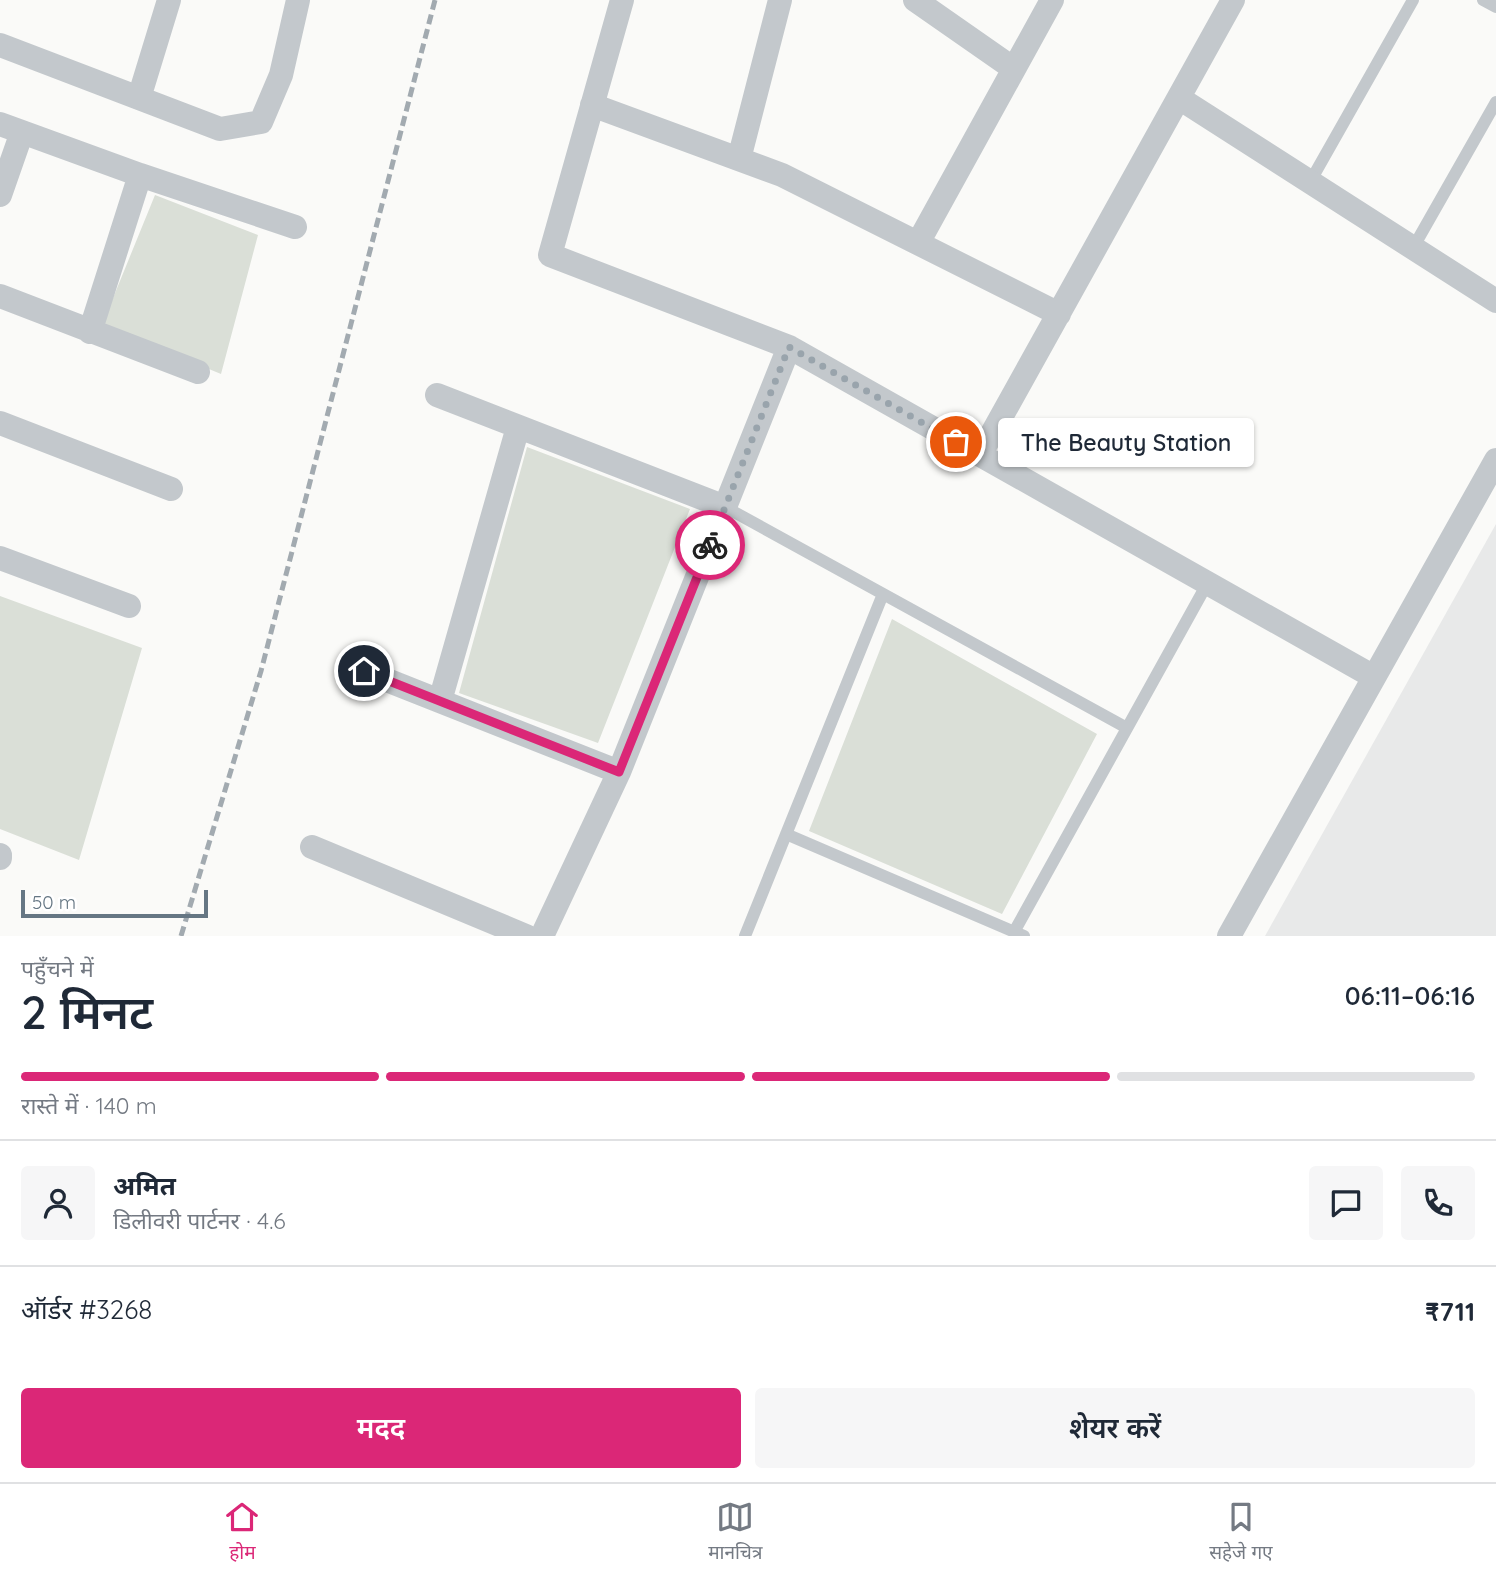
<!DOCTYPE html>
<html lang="hi">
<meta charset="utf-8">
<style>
:root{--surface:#fff;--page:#f6f6f7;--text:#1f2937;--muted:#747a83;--line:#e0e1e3;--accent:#db2777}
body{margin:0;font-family:Quicksand,"Noto Sans Devanagari",sans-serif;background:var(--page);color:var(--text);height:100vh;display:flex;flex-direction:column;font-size:26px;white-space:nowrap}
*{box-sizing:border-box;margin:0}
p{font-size:23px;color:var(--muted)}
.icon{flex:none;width:38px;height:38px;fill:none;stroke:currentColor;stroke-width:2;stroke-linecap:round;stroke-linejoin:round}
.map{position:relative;height:936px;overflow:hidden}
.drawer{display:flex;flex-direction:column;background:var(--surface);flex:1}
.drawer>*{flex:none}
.scale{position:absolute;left:21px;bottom:18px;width:187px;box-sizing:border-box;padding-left:7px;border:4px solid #657683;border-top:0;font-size:19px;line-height:24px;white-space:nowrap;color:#657683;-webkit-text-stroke:5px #fff;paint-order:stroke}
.pin{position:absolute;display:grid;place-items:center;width:60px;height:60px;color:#fff;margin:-30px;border:4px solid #fff;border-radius:50%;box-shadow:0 2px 7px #0007}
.courier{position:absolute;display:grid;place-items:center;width:70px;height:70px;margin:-35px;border:5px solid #db2777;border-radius:50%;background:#fff;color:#222;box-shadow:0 2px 9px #0007}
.bubble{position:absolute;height:49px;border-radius:7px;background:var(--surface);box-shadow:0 2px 5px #0004;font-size:23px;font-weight:600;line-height:49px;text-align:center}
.summary em{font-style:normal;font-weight:600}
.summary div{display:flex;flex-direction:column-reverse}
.summary{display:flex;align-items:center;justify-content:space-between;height:119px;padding:0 21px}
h1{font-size:46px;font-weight:600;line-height:52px}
.bar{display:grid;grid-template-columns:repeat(4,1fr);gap:10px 7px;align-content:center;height:84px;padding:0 21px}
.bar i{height:9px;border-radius:5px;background:var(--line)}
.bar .on{background:var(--accent)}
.bar p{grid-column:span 4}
.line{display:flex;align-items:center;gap:18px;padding:0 21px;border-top:2px solid var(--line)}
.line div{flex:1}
.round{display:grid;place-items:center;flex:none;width:74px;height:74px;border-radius:7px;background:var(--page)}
.cta{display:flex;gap:14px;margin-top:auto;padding:14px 21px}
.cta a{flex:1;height:80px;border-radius:7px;background:var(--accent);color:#fff;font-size:28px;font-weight:600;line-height:80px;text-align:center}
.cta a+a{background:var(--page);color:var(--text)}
.tabs{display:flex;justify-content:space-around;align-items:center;height:98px;border-top:2px solid var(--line);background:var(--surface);font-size:19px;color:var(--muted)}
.tabs a{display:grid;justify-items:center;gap:4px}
.tabs .on{color:var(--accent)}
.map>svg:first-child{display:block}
</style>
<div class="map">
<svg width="1496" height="936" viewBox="0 0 1496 936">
<rect width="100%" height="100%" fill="#fafaf8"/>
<path fill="#e8e9e9" d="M 1496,524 L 1496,936 L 1265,936 Z"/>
<path fill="#dadfd7" d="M 155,195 L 258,235 L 221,374 L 102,325 Z
M 527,447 L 690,509 L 598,743 L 459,693 Z
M 0,596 L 142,648 L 79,860 L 0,829 Z
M 892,619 L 1097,734 L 1002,914 L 809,831 Z"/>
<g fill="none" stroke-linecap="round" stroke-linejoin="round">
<path stroke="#c3c8cc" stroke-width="12" d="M 1483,0 L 1496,7
M 1310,182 L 1413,0
M 1413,248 L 1496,102
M 725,507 L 1127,728
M 786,834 L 1024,936
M 1014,932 L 1207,584
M 745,936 L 883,594"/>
<path stroke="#c3c8cc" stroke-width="24" d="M 622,0 L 550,255 L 789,347 L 1374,677
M 915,0 L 1014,69
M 0,45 L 220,129 L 261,122 L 281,75 L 298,0
M 139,98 L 169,0
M 1179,98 L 1496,301
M 592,105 L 782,175 L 1059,314
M 0,124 L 140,175 L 295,227
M 739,159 L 780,0
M 0,195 L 22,132
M 918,243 L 1052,0
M 0,296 L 198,372
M 90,332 L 140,175
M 437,395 L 725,507
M 0,423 L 171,489
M 980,455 L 1233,0
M 0,558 L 129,606
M 364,671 L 619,772
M 440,701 L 518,427
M 312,847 L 526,936
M 0,855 L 0,858
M 542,936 L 619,772 L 789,347
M 1229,936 L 1496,460"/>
<path stroke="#a2aab0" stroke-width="5" stroke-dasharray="10 5" stroke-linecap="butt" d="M 181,936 L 261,671 L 435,0"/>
</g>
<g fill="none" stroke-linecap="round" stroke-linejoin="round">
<path stroke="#99a4ac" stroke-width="7" stroke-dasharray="0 12.6" d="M 710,545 L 789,347 L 956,442"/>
<path stroke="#db2777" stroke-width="9" d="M 364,671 L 619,772 L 710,545"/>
</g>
</svg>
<div class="scale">50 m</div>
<div class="pin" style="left:956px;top:442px;background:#ea580c"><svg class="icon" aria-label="bag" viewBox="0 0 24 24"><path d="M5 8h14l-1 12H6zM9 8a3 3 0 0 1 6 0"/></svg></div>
<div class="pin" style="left:364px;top:671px;background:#1f2937"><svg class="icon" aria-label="home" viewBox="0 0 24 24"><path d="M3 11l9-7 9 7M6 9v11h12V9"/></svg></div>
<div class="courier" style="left:710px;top:545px"><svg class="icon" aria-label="bike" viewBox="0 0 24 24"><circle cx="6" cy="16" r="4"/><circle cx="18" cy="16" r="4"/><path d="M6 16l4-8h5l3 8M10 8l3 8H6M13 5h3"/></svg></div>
<div class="bubble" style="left:998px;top:418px;width:256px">The Beauty Station</div>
</div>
<section class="drawer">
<div class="summary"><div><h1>2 मिनट</h1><p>पहुँचने में</p></div><em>06:11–06:16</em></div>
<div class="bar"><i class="on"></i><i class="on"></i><i class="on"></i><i></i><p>रास्ते में · 140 m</p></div>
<div class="line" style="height:126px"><a class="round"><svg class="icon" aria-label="person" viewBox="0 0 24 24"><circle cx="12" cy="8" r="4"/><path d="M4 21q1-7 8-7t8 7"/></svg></a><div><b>अमित</b><p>डिलीवरी पार्टनर · 4.6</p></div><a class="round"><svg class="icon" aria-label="chat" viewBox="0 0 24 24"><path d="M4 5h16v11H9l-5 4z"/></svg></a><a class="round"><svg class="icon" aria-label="phone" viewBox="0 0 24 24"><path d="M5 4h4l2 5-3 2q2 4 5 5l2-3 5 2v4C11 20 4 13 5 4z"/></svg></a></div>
<div class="line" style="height:91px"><div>ऑर्डर #3268</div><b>₹711</b></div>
<div class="cta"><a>मदद</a><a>शेयर करें</a></div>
</section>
<nav class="tabs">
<a class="on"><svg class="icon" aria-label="home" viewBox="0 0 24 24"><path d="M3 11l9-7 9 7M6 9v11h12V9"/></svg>होम</a>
<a><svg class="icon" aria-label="map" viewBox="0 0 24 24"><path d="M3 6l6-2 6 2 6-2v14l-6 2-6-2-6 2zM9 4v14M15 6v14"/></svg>मानचित्र</a>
<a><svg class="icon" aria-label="saved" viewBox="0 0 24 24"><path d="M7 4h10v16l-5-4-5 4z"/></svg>सहेजे गए</a>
</nav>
